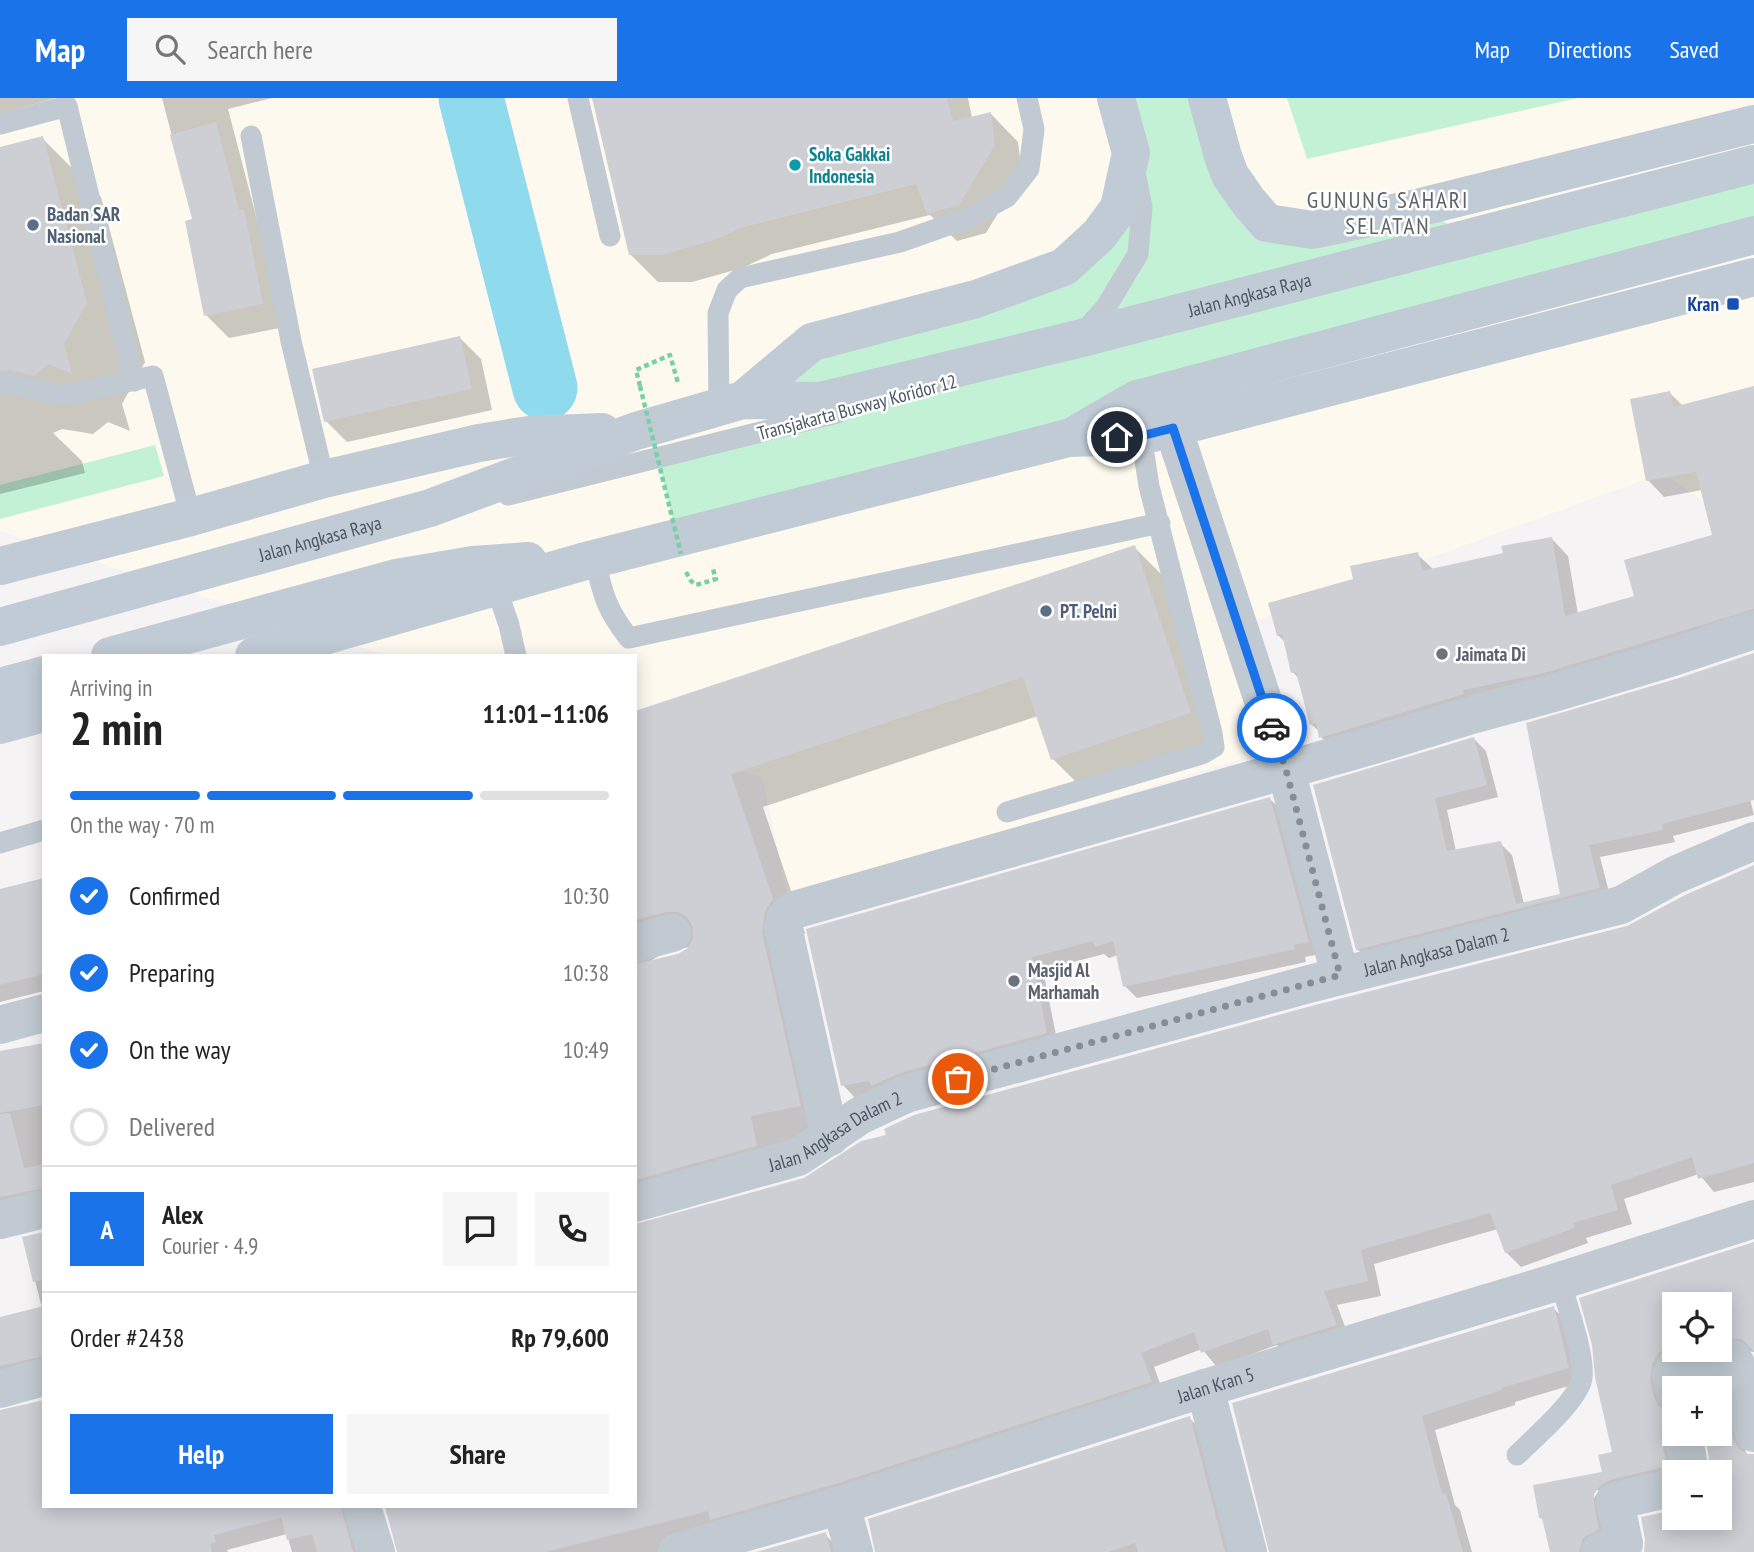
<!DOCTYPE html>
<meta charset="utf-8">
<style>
:root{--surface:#fff;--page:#f6f6f6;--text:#222;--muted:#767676;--line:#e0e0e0;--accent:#1a73e8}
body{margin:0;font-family:"PT Sans Narrow",sans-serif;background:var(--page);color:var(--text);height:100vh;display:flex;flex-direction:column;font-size:26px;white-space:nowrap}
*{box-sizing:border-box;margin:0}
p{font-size:23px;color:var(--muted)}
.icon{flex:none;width:38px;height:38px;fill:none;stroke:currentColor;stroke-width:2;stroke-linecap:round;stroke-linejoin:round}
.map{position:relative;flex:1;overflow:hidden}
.side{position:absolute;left:42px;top:556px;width:595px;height:854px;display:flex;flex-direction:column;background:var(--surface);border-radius:0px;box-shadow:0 4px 18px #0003}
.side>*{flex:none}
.fabs{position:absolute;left:1662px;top:1194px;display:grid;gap:14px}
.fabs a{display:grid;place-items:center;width:70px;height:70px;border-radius:0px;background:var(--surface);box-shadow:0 4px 18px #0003;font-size:35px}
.pin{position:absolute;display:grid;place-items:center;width:60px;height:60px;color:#fff;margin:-30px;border:4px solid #fff;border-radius:50%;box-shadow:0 2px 7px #0007}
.courier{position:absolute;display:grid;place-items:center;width:70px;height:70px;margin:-35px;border:5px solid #1a73e8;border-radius:50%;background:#fff;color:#222;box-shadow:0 2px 9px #0007}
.head em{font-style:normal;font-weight:600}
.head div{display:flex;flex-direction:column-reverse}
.head{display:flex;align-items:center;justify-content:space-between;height:119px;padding:0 28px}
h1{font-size:46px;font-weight:600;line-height:52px}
.bar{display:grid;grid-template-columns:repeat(4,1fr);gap:10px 7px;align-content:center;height:84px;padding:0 28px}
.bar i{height:9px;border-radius:5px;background:var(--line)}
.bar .on{background:var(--accent)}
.bar p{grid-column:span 4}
.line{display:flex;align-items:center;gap:18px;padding:0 28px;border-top:2px solid var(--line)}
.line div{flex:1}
.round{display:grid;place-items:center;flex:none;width:74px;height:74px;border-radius:0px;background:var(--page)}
ol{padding:0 28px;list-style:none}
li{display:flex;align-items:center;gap:21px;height:77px}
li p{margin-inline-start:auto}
li .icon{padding:7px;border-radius:50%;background:var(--accent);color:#fff;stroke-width:4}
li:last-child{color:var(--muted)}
li i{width:38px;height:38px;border:4px solid var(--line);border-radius:50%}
.button{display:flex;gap:14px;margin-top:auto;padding:14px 28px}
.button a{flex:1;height:80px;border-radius:0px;background:var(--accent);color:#fff;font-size:28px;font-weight:600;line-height:80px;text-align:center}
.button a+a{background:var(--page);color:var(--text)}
header{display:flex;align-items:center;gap:42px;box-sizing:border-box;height:98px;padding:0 35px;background:var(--accent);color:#fff}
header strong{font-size:33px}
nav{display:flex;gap:38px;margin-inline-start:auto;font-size:24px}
.search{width:490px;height:63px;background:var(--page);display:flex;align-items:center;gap:18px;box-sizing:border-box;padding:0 24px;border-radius:0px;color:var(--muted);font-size:26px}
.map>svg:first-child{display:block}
</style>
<header>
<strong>Map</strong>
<div class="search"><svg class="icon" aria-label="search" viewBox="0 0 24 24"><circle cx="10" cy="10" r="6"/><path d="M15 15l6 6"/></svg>Search here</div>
<nav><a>Map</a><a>Directions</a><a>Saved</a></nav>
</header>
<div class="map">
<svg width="1754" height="1454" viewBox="0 0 1754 1454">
<rect width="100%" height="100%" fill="#f5f3f3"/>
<path fill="#fdf9ef" d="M 0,0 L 1754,0 L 1754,439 L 1663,375 L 1256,523 L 1297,644 L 788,799 L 762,679 L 635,638 L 635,558 L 388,558 L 0,433 Z"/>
<path fill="#c3f1d5" d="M 1116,0 L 1211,0 L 1267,125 L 1421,109 L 1468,139 L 1754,66 L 1754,137 L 677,440 L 658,362 L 1050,257 L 743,302 L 812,244 L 1064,169 L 1119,110 Z
M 1287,0 L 1578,0 L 1307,61 Z
M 155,347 L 164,378 L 0,421 L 0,387 Z"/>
<path fill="#0003" fill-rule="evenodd" d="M 0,0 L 55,0 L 0,16 Z
M 162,0 L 272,0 L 228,11 L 285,229 L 229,240 L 206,217 L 194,123 Z
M 594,0 L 968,0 L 972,20 L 991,16 L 1018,44 L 1022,76 L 986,135 L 957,143 L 930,117 L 772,156 L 742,170 L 692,184 L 658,184 L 630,156 Z
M 42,40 L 101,99 L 145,264 L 122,306 L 130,333 L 108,324 L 93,336 L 62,331 L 53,335 L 82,363 L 85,375 L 0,396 L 0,51 Z
M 460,240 L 481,261 L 492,312 L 347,344 L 326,323 Z
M 1754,290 L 1754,530 L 1337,655 L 1321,639 L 1320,634 L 1311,626 L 1299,581 L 1293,574 L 1285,544 L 1278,537 L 1355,482 L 1417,456 L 1434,472 L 1505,457 L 1552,441 L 1568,458 L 1578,516 L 1636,500 L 1714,438 L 1702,392 L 1664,399 L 1648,382 L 1670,295 L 1683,308 Z
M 1134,449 L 1167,482 L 1223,648 L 1085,693 L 1053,661 L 1038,618 L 763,709 L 805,835 L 797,846 L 832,1040 L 635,1096 L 635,725 ZM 693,848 L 678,858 L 647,865 L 662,856 Z
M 1754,557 L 1754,692 L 1748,693 L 1754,717 L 1673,738 L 1675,744 L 1600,759 L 1611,802 L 1370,863 L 1357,851 L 1315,688 L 1474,641 L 1486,653 L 1498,699 L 1447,712 L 1456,753 L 1500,745 L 1512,757 L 1524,806 L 1562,797 L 1528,626 L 1680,581 Z
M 1270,701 L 1282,713 L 1320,856 L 1305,859 L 1306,864 L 1137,900 L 1125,888 L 1118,857 L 1109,860 L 1104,856 L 1043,872 L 1058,947 L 855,1000 L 843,987 L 808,833 Z
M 1754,769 L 1754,1084 L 1714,1094 L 1699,1076 L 1624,1101 L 1632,1126 L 1586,1140 L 1588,1145 L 1521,1169 L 1506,1154 L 1498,1131 L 1374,1166 L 1381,1198 L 1337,1207 L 1350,1242 L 1289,1260 L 1277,1247 L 1217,1269 L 1202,1251 L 1154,1269 L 1165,1299 L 675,1454 L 399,1454 L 387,1409 L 635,1409 L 805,1082 L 1627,830 Z
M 44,782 L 44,893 L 0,904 L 0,793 Z
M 44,947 L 44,1106 L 0,1120 L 0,955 Z
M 44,1135 L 44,1275 L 0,1283 L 0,1221 L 42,1210 L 24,1140 Z
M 1754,1145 L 1754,1254 L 1746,1253 L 1664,1297 L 1668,1315 L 1675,1317 L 1679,1374 L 1625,1396 L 1598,1454 L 1552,1454 L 1545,1424 L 1540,1419 L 1604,1375 L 1614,1356 L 1594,1247 ZM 1675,1206 L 1720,1206 L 1720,1251 L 1675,1251 ZM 1595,1392 L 1599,1392 L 1591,1405 Z
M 1553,1210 L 1568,1224 L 1582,1284 L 1515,1304 L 1515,1307 L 1435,1332 L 1455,1407 L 1460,1412 L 1472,1454 L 1271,1454 L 1234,1306 Z
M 1718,1287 L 1732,1301 L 1747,1358 L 1754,1358 L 1754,1454 L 1646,1454 L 1675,1419 L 1720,1419 L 1720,1290 L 1698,1290 Z
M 1189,1320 L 1204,1334 L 1235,1454 L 877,1454 Z
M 0,1385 L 44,1409 L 361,1409 L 362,1454 L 292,1454 L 287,1436 L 227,1452 L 228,1454 L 0,1454 Z
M 825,1436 L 841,1454 L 763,1454 Z"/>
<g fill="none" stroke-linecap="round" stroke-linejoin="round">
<path stroke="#90daee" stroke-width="65" d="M 471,0 L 545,290"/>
</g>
<path fill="#cdcfd5" d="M 592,0 L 947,0 L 953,23 L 991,14 L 995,47 L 959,107 L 927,116 L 916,86 L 744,129 L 714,142 L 663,157 L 629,157 Z
M 216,24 L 239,112 L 244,111 L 263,206 L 204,218 L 185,123 L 192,121 L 170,37 Z
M 43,38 L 87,205 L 64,246 L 72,276 L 48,266 L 34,278 L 9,272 L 0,273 L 0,49 Z
M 460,238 L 472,291 L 324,324 L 312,271 Z
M 1754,288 L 1754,511 L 1544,575 L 1463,592 L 1464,596 L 1319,640 L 1316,625 L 1310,627 L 1296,574 L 1291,575 L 1282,536 L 1277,538 L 1268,505 L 1353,481 L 1350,468 L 1418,454 L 1422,473 L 1503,455 L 1501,448 L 1552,439 L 1565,518 L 1634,498 L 1624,462 L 1712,437 L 1696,374 L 1646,383 L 1630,301 L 1670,293 L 1673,309 Z
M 1135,447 L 1191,615 L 1051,662 L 1023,579 L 731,676 L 773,801 L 765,813 L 762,834 L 801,1008 L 751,1018 L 757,1048 L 635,1082 L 635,866 L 678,856 L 688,850 L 693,840 L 693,829 L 687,819 L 678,814 L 666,814 L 635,822 L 635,613 Z
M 1754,555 L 1754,702 L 1662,726 L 1663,732 L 1589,747 L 1600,790 L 1356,852 L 1313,687 L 1474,639 L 1487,687 L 1435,700 L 1447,753 L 1501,743 L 1516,806 L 1560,796 L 1526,625 L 1679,580 Z
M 1270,699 L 1309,844 L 1294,847 L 1295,851 L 1123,889 L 1113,843 L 1095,849 L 1093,843 L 1032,859 L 1047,935 L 900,975 L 871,988 L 869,983 L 841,988 L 806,831 Z
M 1754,767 L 1754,1065 L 1698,1081 L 1692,1059 L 1611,1087 L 1618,1112 L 1573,1125 L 1575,1130 L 1505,1155 L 1490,1115 L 1361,1152 L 1368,1183 L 1324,1193 L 1337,1227 L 1273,1247 L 1268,1231 L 1201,1255 L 1194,1234 L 1141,1255 L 1152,1284 L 835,1386 L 710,1422 L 708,1413 L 545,1454 L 397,1454 L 385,1409 L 635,1409 L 635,1126 L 804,1080 L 861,1043 L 886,1037 L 884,1031 L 914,1017 L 1315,907 L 1627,828 L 1685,797 Z
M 44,780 L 44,876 L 0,887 L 0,791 Z
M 44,945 L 44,1007 L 0,1015 L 0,953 Z
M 10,1015 L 24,1070 L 44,1066 L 44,1090 L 0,1099 L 0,1016 Z
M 44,1134 L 44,1182 L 33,1184 L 22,1139 Z
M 1754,1144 L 1754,1253 L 1742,1241 L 1720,1241 L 1720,1206 L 1675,1206 L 1675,1246 L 1664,1250 L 1657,1257 L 1652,1267 L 1650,1281 L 1654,1299 L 1659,1308 L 1668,1315 L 1675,1315 L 1668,1319 L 1662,1328 L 1661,1339 L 1667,1368 L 1610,1382 L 1601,1387 L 1594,1396 L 1594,1407 L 1599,1431 L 1583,1440 L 1579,1454 L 1550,1454 L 1542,1420 L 1539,1420 L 1533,1387 L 1602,1374 L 1598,1357 L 1612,1354 L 1595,1279 L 1592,1247 L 1579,1200 Z
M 44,1208 L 44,1258 L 0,1268 L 0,1219 Z
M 1554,1208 L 1569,1270 L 1501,1290 L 1502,1292 L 1422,1318 L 1442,1396 L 1446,1395 L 1463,1454 L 1269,1454 L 1232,1305 Z
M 1720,1292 L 1733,1341 L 1739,1351 L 1748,1356 L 1754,1356 L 1754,1454 L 1644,1454 L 1645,1442 L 1641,1419 L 1675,1412 L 1675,1419 L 1720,1419 L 1720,1374 L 1711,1374 L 1705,1335 L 1720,1335 Z
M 44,1302 L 44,1409 L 341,1409 L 353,1454 L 317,1454 L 312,1436 L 287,1442 L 281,1420 L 214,1437 L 216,1444 L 210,1446 L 212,1454 L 0,1454 L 0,1312 Z
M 1190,1318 L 1225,1454 L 1138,1454 L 1135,1445 L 1108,1454 L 875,1454 L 868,1421 Z
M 826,1434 L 831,1454 L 756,1454 Z"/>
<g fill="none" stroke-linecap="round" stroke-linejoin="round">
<path stroke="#7ad0a6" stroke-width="4.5" stroke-dasharray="5 3.5" stroke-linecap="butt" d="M 640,288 L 636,272 L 670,257 L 678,285
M 686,474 L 691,483 L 696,487 L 716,481 L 712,468"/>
<path stroke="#c1cad2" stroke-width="21" d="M 578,0 L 610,138
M 0,26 L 67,8 L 134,283
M 251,38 L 291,243 L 324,381
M 1082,236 L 1106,209 L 1138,156 L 1142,109 L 1135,74
M 0,287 L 6,285 L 63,298 L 153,278 L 191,419
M 719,310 L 718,215 L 727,192 L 740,180 L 900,144 L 968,120 L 1007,99 L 1029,71 L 1034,31 L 1027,0
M 508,397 L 837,315
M 595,461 C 602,495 607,513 629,540 L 1160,425
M 496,489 L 509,527 L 516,558
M 1007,714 L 1202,656 L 1214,649 L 1212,635 L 1149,388 L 1140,331
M 0,745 L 44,732
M 1517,1357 C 1535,1339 1573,1307 1581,1284 C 1588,1265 1566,1204 1560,1183"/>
<g stroke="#c1cad2" stroke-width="38">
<path d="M 1173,330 L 1286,672 L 1340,877"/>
<path d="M 635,845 L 672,835"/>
<path d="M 0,927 L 44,915"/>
<path d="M 830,1039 L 783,829 L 786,819 L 794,812 L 1377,646 L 1468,618 L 1550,596 L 1673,559 L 1754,532"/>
<path id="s1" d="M 635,1105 L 798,1059 L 861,1017 L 906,996 L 1309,886 L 1621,807 L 1675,777 L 1754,743"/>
<path d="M 0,1122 L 44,1111"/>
<path d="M 1205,1290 L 1248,1454"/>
<path d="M 0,1291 L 44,1279"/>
<path d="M 1675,1294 L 1671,1277 L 1676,1268 L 1733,1261 L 1736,1266 L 1754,1335"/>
<path d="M 1683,1335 L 1690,1374"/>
<path d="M 841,1407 L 854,1454"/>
<path d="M 362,1409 L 376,1454"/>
<path id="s2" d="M 677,1454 L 841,1407 L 1205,1290 L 1560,1183 L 1754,1121"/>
<path d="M 1600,1454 L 1624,1446 L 1615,1403 L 1675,1389"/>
</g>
<g stroke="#c1cbd6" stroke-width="38">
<path d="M 1207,0 L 1223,58 L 1230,77 L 1248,103 L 1267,125 L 1313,132 L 1421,109 L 1754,26"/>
<path d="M 743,302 L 812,244 L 976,201 L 1064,169 L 1099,137 L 1119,110 L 1131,55 L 1116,0"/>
<path d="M 1073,338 L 1137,301 L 1754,137"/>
<path d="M 0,468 L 191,419 L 324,381 L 479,345 L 529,337 L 602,334"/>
<path id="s3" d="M 0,529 L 430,410 L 636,333 L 743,302 L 820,303 L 1078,241 L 1754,66"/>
<path d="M 110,558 L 396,480 L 473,467 L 528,463"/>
<path d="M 254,558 L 582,464 L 1068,340 L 1141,338 L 1754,179"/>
<path d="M 0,589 L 44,577"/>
<path d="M 0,627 L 44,615"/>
</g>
<path stroke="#7ad0a6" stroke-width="4.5" stroke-dasharray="5 3.5" stroke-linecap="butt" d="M 640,288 L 681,456"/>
</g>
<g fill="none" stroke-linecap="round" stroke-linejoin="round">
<path stroke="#868d94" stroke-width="7" stroke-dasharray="0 12.6" d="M 958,981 L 1340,877 L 1286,672 L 1272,630"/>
<path stroke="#1a73e8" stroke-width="9" d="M 1117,339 L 1141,338 L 1173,330 L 1272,630"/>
</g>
<circle fill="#0f9aa8" stroke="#fff" stroke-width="2.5" cx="795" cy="67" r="7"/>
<g fill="#5c6f8a" stroke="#fff" stroke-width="2.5">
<circle cx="33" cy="127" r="7"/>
<circle cx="1046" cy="513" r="7"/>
</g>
<rect fill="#1a4fb4" stroke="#fff" stroke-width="2.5" x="1726" y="199" width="14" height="14" rx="3.5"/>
<g fill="#6b7280" stroke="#fff" stroke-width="2.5">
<circle cx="1442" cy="556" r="7"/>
<circle cx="1014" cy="883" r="7"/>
</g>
<g text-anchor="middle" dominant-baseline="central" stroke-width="5" stroke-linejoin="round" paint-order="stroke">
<g font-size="19" font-weight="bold" fill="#0d838f" stroke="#fff" text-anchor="start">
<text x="809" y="56">Soka Gakkai<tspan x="809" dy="22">Indonesia</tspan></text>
</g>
<g font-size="19" font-weight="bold" fill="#4e5e75" stroke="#fff" text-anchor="start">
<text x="47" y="116">Badan SAR<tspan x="47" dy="22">Nasional</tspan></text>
<text x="1060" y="513">PT. Pelni</text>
</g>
<g font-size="19" fill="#4a5661" stroke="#fff">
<text stroke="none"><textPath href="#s3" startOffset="1297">Jalan Angkasa Raya</textPath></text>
<text transform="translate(857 309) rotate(-15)">Transjakarta Busway Koridor 12</text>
<text stroke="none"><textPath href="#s3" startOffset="332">Jalan Angkasa Raya</textPath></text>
<text stroke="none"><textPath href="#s1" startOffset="844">Jalan Angkasa Dalam 2</textPath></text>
<text stroke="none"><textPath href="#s1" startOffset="214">Jalan Angkasa Dalam 2</textPath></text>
<text stroke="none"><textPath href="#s2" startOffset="564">Jalan Kran 5</textPath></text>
</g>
<g font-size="19" font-weight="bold" fill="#164399" stroke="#fff" text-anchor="end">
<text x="1719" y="206">Kran</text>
</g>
<g font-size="19" font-weight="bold" fill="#5b616d" stroke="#fff" text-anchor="start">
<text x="1456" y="556">Jaimata Di</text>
<text x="1028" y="872">Masjid Al<tspan x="1028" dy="22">Marhamah</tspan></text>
</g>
<g font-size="23" letter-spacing="2" fill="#5f6368" stroke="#fff">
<text x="1388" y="101">GUNUNG SAHARI<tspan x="1388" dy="26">SELATAN</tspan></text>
</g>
</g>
</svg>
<div class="fabs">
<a><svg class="icon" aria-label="locate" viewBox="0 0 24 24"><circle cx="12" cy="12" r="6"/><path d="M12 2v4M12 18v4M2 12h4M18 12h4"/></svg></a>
<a>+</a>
<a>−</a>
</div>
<div class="pin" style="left:958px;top:981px;background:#ea580c"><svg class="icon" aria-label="bag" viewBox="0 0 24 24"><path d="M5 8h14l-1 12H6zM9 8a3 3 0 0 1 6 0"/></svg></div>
<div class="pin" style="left:1117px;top:339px;background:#1f2937"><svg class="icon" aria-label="home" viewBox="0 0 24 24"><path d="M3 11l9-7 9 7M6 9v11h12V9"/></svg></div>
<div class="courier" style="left:1272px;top:630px"><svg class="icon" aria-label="car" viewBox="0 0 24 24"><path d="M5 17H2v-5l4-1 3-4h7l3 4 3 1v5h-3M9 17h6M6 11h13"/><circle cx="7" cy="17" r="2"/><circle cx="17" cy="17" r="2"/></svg></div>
<section class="side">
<div class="head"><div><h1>2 min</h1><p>Arriving in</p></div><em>11:01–11:06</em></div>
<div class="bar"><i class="on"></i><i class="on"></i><i class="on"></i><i></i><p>On the way · 70 m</p></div>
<ol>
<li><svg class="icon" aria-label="check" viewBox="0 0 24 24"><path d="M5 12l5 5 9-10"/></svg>Confirmed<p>10:30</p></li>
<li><svg class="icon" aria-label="check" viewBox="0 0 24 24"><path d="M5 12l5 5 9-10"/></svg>Preparing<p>10:38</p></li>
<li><svg class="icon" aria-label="check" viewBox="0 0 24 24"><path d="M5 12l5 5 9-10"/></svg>On the way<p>10:49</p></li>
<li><i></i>Delivered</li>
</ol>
<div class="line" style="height:126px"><b class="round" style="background:var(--accent);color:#fff">A</b><div><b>Alex</b><p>Courier · 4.9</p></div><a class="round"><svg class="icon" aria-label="chat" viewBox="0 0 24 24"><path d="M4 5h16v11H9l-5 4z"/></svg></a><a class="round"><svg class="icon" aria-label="phone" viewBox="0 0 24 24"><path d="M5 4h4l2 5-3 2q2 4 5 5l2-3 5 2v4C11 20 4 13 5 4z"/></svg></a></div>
<div class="line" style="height:91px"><div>Order #2438</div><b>Rp 79,600</b></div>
<div class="button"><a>Help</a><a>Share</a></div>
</section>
</div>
